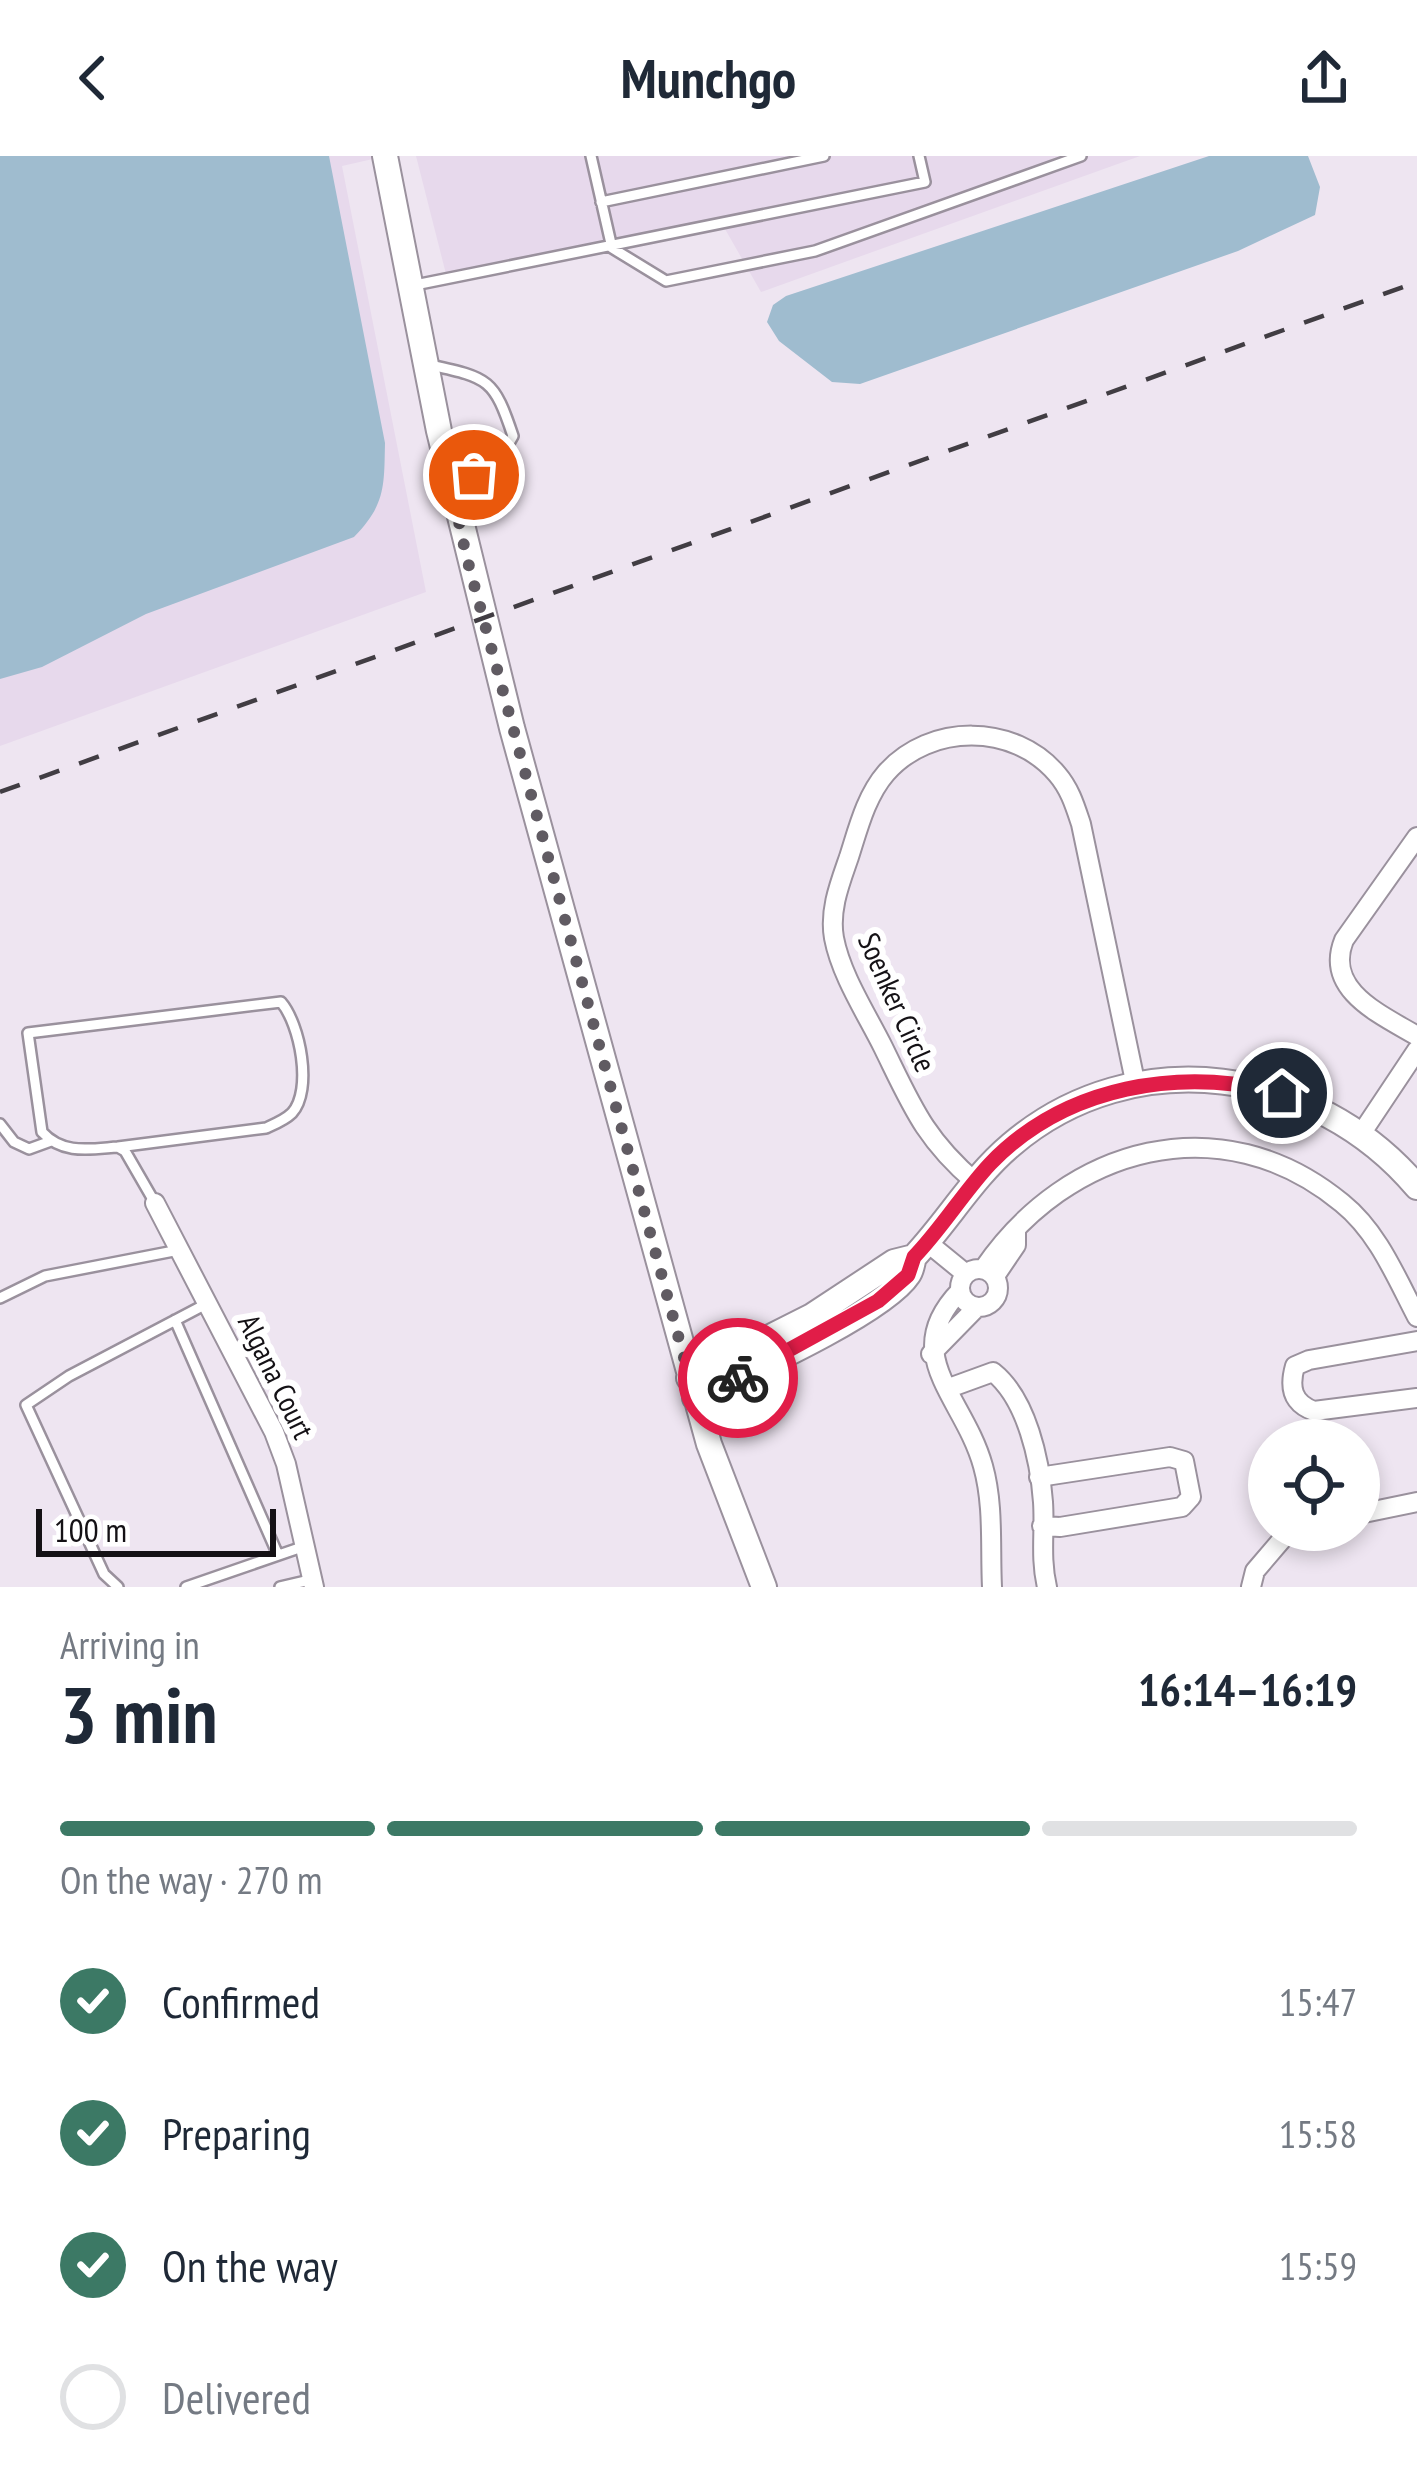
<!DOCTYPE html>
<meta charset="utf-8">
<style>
:root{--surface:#fff;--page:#f2f2f3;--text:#1f2937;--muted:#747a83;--line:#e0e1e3;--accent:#3c7965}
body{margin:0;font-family:"PT Sans Narrow",sans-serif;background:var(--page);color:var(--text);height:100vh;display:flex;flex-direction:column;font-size:45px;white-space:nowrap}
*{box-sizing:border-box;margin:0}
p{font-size:39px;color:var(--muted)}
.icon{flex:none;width:66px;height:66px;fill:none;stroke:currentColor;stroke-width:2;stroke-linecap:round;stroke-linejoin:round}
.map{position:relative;height:1431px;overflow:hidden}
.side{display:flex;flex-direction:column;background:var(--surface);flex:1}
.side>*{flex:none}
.tools{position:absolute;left:1248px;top:1263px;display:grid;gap:24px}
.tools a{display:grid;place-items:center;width:132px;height:132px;border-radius:50%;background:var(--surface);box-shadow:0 6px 18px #0003;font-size:60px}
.scale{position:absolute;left:36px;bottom:30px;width:240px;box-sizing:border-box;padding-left:12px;border:6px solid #141115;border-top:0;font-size:33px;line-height:42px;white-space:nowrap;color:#141115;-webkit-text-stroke:9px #fff;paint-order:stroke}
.pin{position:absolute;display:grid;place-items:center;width:102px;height:102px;color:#fff;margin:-51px;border:6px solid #fff;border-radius:50%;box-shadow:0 3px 12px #0007}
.courier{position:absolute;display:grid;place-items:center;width:120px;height:120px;margin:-60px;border:9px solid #e11d48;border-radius:50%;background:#fff;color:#222;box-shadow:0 3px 15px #0007}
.headline em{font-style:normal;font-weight:700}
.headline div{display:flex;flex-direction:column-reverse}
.headline{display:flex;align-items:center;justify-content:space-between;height:204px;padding:0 60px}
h1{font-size:78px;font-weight:700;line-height:90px}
.bar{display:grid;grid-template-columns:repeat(4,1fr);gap:18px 12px;align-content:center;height:144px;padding:0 60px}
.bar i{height:15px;border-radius:9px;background:var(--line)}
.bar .active{background:var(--accent)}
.bar p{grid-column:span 4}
ol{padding:0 60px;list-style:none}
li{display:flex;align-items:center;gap:36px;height:132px}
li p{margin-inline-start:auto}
li .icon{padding:12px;border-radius:50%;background:var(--accent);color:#fff;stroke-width:4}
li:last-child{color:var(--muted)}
li i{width:66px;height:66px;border:6px solid var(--line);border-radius:50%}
header{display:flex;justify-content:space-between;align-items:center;height:156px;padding:0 60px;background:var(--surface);font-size:54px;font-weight:700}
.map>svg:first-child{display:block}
</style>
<header><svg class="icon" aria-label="back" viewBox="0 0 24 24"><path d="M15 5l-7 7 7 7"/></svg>Munchgo<svg class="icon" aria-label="share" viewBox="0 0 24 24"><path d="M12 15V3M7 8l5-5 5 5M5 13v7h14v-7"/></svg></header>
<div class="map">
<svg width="1417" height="1431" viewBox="0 0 1417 1431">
<rect width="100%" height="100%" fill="#eee5f1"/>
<path fill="#e7d9ec" d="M 0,0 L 386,0 L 342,10 L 426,436 L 0,590 Z
M 416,0 L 1140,0 L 761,136 L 721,66 L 446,118 Z"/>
<path fill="#9fbccf" d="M 0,0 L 329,0 L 385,287 C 384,330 386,348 354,381 L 146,458 L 42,511 L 0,523 Z
M 1209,0 L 1308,0 L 1320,31 L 1315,59 L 1238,95 L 860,228 L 832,226 L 779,185 L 767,166 L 773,149 L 786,140 Z"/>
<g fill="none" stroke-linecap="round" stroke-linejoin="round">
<g stroke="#9a919d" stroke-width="14">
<path id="lane" d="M 591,0 L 612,92 L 666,125 L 815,95 L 1081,0
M 601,46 L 824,0
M 415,129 L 925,26 L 919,0
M 431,209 C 489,222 494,223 513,280 L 497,308 L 454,327
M 0,968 L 14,986 L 29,993 L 51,985
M 118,991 L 266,972 C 275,968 285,964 292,957 C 313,934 300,868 281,846 L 28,877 L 42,976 C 63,999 90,993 118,991 L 125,995 L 155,1047
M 0,1142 L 45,1120 L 179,1094
M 175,1164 L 278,1399
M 118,1431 L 104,1418 L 26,1249 L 69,1220 L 208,1147
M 186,1431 L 305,1390
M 280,1431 L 310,1424"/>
</g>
<g stroke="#9a919d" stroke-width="22">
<path id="street" d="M 1417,681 L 1344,784 C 1324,834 1380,858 1417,880
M 1361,978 L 1417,894
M 975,1026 C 924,982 912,950 883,891 C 866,857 841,819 834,782 C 829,754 840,727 849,701 C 858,673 866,640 886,617 C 930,567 1014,567 1057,618 C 1070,633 1075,650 1081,668 L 1136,930
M 155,1047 L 274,1276 L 286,1308 L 314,1431
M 928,1087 L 966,1118
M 984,1112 C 1067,991 1221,947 1342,1047 C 1378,1076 1396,1121 1417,1161
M960 1132a19 19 0 1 1 38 0a19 19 0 1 1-38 0Z
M 995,1120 L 1016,1089 L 1016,1076
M 960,1135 C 898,1199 964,1241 983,1310 C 994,1349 990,1391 992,1431
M 1417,1185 L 1309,1204 L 1295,1210 C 1289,1231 1292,1247 1314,1255 L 1417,1242
M 931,1198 L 977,1151
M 949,1232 L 993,1216 C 1027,1243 1040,1305 1043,1346 C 1045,1375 1040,1402 1047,1431
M 1039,1321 L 1170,1301 L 1184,1305 L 1191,1341 L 1182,1351 L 1060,1371 L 1042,1370
M 1359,1358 L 1417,1346
M 1251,1431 L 1255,1415 L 1290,1374"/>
</g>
<g stroke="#9a919d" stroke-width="28">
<path id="secondary" d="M 385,0 L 439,275 L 512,572 L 709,1288 L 764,1431
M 689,1222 L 812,1160 L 894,1106 L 914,1101
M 695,1242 C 741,1220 883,1157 908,1119 C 912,1114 912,1107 914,1101 C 948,1065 973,1021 1011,989 C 1134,884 1316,911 1417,1031"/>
</g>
<use href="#lane" stroke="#fff" stroke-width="9"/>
<use href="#street" stroke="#fff" stroke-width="18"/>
<use href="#secondary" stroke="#fff" stroke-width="24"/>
<path stroke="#413d43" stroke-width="4.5" stroke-dasharray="21 21" stroke-linecap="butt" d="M 0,636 L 1417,126"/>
</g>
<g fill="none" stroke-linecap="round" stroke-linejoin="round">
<path stroke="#605b62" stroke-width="12" stroke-dasharray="0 21.6" d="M 474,319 L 451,328 L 466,399 L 695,1242 L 738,1222"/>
<path stroke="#e11d48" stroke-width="15" d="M 738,1222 L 878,1145 L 908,1119 L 914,1101 C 942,1072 963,1037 990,1008 C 1066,929 1180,911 1282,937"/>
</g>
<g text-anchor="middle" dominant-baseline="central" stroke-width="12" stroke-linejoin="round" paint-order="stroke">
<g font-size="30" fill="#141115" stroke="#fff">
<text transform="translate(898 846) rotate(66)">Soenker Circle</text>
<text transform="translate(277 1220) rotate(64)">Algana Court</text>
</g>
</g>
</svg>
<div class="tools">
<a><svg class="icon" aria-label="locate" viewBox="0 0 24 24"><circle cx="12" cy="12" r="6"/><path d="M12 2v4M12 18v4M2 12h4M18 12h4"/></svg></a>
</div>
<div class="scale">100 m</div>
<div class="pin" style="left:474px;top:319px;background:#ea580c"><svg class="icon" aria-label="bag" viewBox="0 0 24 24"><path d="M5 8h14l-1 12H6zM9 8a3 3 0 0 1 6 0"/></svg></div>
<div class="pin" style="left:1282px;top:937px;background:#1f2937"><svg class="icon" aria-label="home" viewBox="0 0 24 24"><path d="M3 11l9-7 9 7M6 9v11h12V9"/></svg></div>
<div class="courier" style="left:738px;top:1222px"><svg class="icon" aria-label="bike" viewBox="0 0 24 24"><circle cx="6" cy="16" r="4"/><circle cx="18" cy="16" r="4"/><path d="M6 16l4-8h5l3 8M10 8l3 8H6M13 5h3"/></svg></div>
</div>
<section class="side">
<div class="headline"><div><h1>3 min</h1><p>Arriving in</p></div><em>16:14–16:19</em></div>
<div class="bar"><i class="active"></i><i class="active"></i><i class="active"></i><i></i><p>On the way · 270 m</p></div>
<ol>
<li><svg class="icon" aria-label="check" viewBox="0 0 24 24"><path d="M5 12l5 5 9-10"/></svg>Confirmed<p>15:47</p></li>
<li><svg class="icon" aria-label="check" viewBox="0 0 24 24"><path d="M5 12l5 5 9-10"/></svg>Preparing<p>15:58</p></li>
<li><svg class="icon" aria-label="check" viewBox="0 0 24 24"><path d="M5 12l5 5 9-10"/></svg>On the way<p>15:59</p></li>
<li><i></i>Delivered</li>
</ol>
</section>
